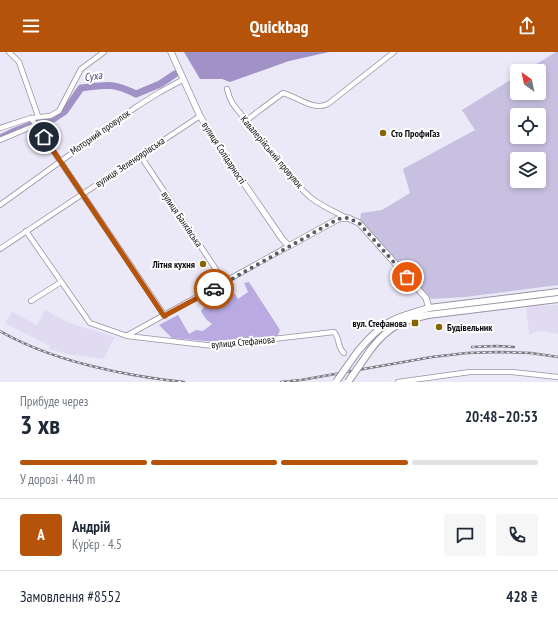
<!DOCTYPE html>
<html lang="uk">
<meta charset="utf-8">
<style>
:root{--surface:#fff;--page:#f6f6f7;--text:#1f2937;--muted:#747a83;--line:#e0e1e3;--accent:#b45309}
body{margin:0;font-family:"PT Sans Narrow",sans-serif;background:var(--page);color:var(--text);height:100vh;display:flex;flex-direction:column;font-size:15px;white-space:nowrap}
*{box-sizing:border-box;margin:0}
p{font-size:13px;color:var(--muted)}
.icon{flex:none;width:22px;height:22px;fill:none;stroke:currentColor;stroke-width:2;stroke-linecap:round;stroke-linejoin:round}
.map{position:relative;height:330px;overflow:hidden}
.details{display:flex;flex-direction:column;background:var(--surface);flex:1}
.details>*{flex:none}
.needle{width:26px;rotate:327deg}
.controls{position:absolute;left:510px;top:12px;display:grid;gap:8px}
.controls a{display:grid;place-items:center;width:36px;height:36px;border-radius:4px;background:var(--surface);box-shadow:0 2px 6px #0003;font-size:20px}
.pin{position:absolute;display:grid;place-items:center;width:34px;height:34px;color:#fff;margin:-17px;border:2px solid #fff;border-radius:50%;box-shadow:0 1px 4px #0007}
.courier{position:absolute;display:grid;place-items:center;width:40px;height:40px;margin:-20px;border:3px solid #b45309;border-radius:50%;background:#fff;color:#222;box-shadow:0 1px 5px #0007}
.head em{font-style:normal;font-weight:700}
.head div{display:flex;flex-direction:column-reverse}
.head{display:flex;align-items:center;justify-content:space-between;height:68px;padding:0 20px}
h1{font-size:26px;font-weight:700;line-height:30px}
.bar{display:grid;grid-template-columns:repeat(4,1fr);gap:6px 4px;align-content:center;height:48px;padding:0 20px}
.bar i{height:5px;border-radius:3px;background:var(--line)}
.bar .on{background:var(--accent)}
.bar p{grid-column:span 4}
.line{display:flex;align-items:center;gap:10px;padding:0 20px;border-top:1px solid var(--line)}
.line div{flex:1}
.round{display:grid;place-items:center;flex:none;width:42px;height:42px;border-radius:4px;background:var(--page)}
header{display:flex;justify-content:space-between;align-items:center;height:52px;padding:0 20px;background:var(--accent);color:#fff;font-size:18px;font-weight:700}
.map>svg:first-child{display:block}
</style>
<header><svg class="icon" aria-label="menu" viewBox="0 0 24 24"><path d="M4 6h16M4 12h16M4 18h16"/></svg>Quickbag<svg class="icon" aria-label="share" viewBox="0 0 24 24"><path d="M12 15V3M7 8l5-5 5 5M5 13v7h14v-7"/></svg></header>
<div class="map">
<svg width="558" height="330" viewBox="0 0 558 330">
<rect width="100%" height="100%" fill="#ebe8f8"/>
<path fill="#e0dbf1" d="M 558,253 L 558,282 L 545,279 L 536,280 L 529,283 L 526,254 Z
M 45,258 L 67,270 L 115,285 L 103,307 L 68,302 L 49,297 L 50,294 L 5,271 L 12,260 L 37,273 Z"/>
<path fill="#c8c0e1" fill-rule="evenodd" d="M 556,0 L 558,0 L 558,233 L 465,245 L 431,247 L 360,168 L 361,161 L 382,158 L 410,141 L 403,117 L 475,78 L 462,58 L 517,24 L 517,41 L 539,41 L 539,19 L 525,19 ZM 517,63 L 539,63 L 539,85 L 517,85 ZM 517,107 L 539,107 L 539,129 L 517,129 Z"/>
<path fill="#b9abe1" d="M 249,230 L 280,278 L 277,285 L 216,290 L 172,286 L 159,273 L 178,263 L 189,282 L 196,278 L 203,279 L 212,272 L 206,267 L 201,259 L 203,256 L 230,239 L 235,242 L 238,247 L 248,240 L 244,231 Z"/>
<path fill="#a092c6" d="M 184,0 L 329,0 L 289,9 L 230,30 L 222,27 L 200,27 Z"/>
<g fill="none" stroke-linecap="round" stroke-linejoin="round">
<path stroke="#a092c6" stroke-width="7" d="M 0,86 L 15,79 L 36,71 L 53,67 L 65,59 L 81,36 C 106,33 112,30 136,42 L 160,32 L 175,22"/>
<g stroke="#9793a2" stroke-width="6">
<path id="minor" d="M 9,0 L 19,10 L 38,64
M 227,37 C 231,54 238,57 247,70 C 266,96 287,124 310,145 C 321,154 335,160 347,166
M 31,66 L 165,264
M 246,69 L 260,58 L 283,41 C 298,45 313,59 328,52 L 394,0
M 0,76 L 31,66 L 50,64 L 59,59 L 81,17 L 104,0
M 0,88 L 36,73
M 140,103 L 225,231
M 0,153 L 136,55 L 160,40 L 184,27
M 26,179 L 90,271 L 127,284 L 214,294 L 334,280 C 340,286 337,295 344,301
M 0,197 L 200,64
M 31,249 L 61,230
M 128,283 L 289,194
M 398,330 L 470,320 L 512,320 L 558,325"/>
</g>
<g stroke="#9793a2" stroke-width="7">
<path id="tertiary" d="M 171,0 L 200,64 L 223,101 L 283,188 L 289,194 L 338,167 L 348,166 L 359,171 L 426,246 L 429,256"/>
</g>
<g stroke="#9793a2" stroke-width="8">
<path id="secondary" d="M 371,297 C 388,275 401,269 428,263 L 558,247
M 358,299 C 382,270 393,266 429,256 L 558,240"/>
</g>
<use href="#minor" stroke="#fff" stroke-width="4.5"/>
<use href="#tertiary" stroke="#fff" stroke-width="5.5"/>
<use href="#secondary" stroke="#fff" stroke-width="6"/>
<g stroke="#7c7a84" stroke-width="2.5">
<path id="rail" d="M 0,279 C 52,309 125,324 184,330
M 472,295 L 497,294 L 514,295
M 281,330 L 301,328 L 432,305 L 467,301 L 498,300 L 531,301 L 558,305"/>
</g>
<use href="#rail" stroke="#fff" stroke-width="1" stroke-dasharray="3" stroke-linecap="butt"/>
<g stroke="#9793a2" stroke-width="8" stroke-linecap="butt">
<path id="secondary-bridge" d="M 336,330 L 358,299
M 348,330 L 371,297"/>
</g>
<use href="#secondary-bridge" stroke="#fff" stroke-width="6"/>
</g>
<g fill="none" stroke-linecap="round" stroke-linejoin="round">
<path stroke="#5c5a63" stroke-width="4" stroke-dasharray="0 7.2" d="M 214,237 L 338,167 L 348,166 L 359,171 L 407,225"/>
<path stroke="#b45309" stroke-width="5" d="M 44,85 L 164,264 L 214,237"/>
</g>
<g fill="#866500" stroke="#fff" stroke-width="1.5">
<circle cx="383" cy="81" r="4"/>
<circle cx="203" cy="212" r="4"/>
<rect x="411" y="267" width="8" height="8" rx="2"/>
<circle cx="439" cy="275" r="4"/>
</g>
<g text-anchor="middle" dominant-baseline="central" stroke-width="4" stroke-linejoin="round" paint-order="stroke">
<g font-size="10" fill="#0f0e13" stroke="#fff">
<text transform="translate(100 80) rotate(-35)">Моторний провулок</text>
<text transform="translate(272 100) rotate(50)">Кавалерійський провулок</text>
<text transform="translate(224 101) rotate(57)">вулиця Солідарності</text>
<text transform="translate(130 110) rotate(-34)">вулиця Зеленоярівська</text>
<text transform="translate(182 167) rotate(56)">вулиця Банківська</text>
<text transform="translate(243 290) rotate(-5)">вулиця Стефанова</text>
</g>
<g font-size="10" font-weight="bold" fill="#0f0e13" stroke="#fff" text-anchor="start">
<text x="391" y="81">Сто ПрофиГаз</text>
<text x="195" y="212" text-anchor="end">Літня кухня</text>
<text x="407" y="271" text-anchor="end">вул. Стефанова</text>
<text x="447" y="275">Будівельник</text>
</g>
<g font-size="11" font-style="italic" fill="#4e397a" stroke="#fff">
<text transform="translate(93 24) rotate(-9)">Суха</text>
</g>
</g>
</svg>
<div class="controls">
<a><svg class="needle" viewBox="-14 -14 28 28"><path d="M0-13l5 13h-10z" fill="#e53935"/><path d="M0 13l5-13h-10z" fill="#747a83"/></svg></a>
<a><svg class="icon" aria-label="locate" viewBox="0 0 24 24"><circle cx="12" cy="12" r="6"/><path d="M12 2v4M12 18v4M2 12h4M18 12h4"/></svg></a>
<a><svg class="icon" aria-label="layers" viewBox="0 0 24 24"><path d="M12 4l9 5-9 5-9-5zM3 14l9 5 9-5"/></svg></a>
</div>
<div class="pin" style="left:407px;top:225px;background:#ea580c"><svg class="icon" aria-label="bag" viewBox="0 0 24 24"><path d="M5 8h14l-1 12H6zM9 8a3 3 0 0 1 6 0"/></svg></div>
<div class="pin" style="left:44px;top:85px;background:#1f2937"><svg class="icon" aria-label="home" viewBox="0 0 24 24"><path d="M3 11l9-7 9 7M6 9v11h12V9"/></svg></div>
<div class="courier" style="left:214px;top:237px"><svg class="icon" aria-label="car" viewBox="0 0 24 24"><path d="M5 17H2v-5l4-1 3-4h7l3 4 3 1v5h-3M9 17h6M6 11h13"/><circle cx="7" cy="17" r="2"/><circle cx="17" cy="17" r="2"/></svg></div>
</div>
<section class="details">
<div class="head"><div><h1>3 хв</h1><p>Прибуде через</p></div><em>20:48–20:53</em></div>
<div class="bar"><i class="on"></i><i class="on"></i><i class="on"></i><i></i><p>У дорозі · 440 m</p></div>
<div class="line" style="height:72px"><b class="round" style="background:var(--accent);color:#fff">А</b><div><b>Андрій</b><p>Кур’єр · 4.5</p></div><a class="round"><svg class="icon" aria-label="chat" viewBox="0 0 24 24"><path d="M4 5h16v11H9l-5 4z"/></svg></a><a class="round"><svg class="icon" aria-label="phone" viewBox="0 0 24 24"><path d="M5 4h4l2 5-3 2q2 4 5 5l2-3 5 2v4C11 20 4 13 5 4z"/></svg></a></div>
<div class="line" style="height:52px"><div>Замовлення #8552</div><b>428 ₴</b></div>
</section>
